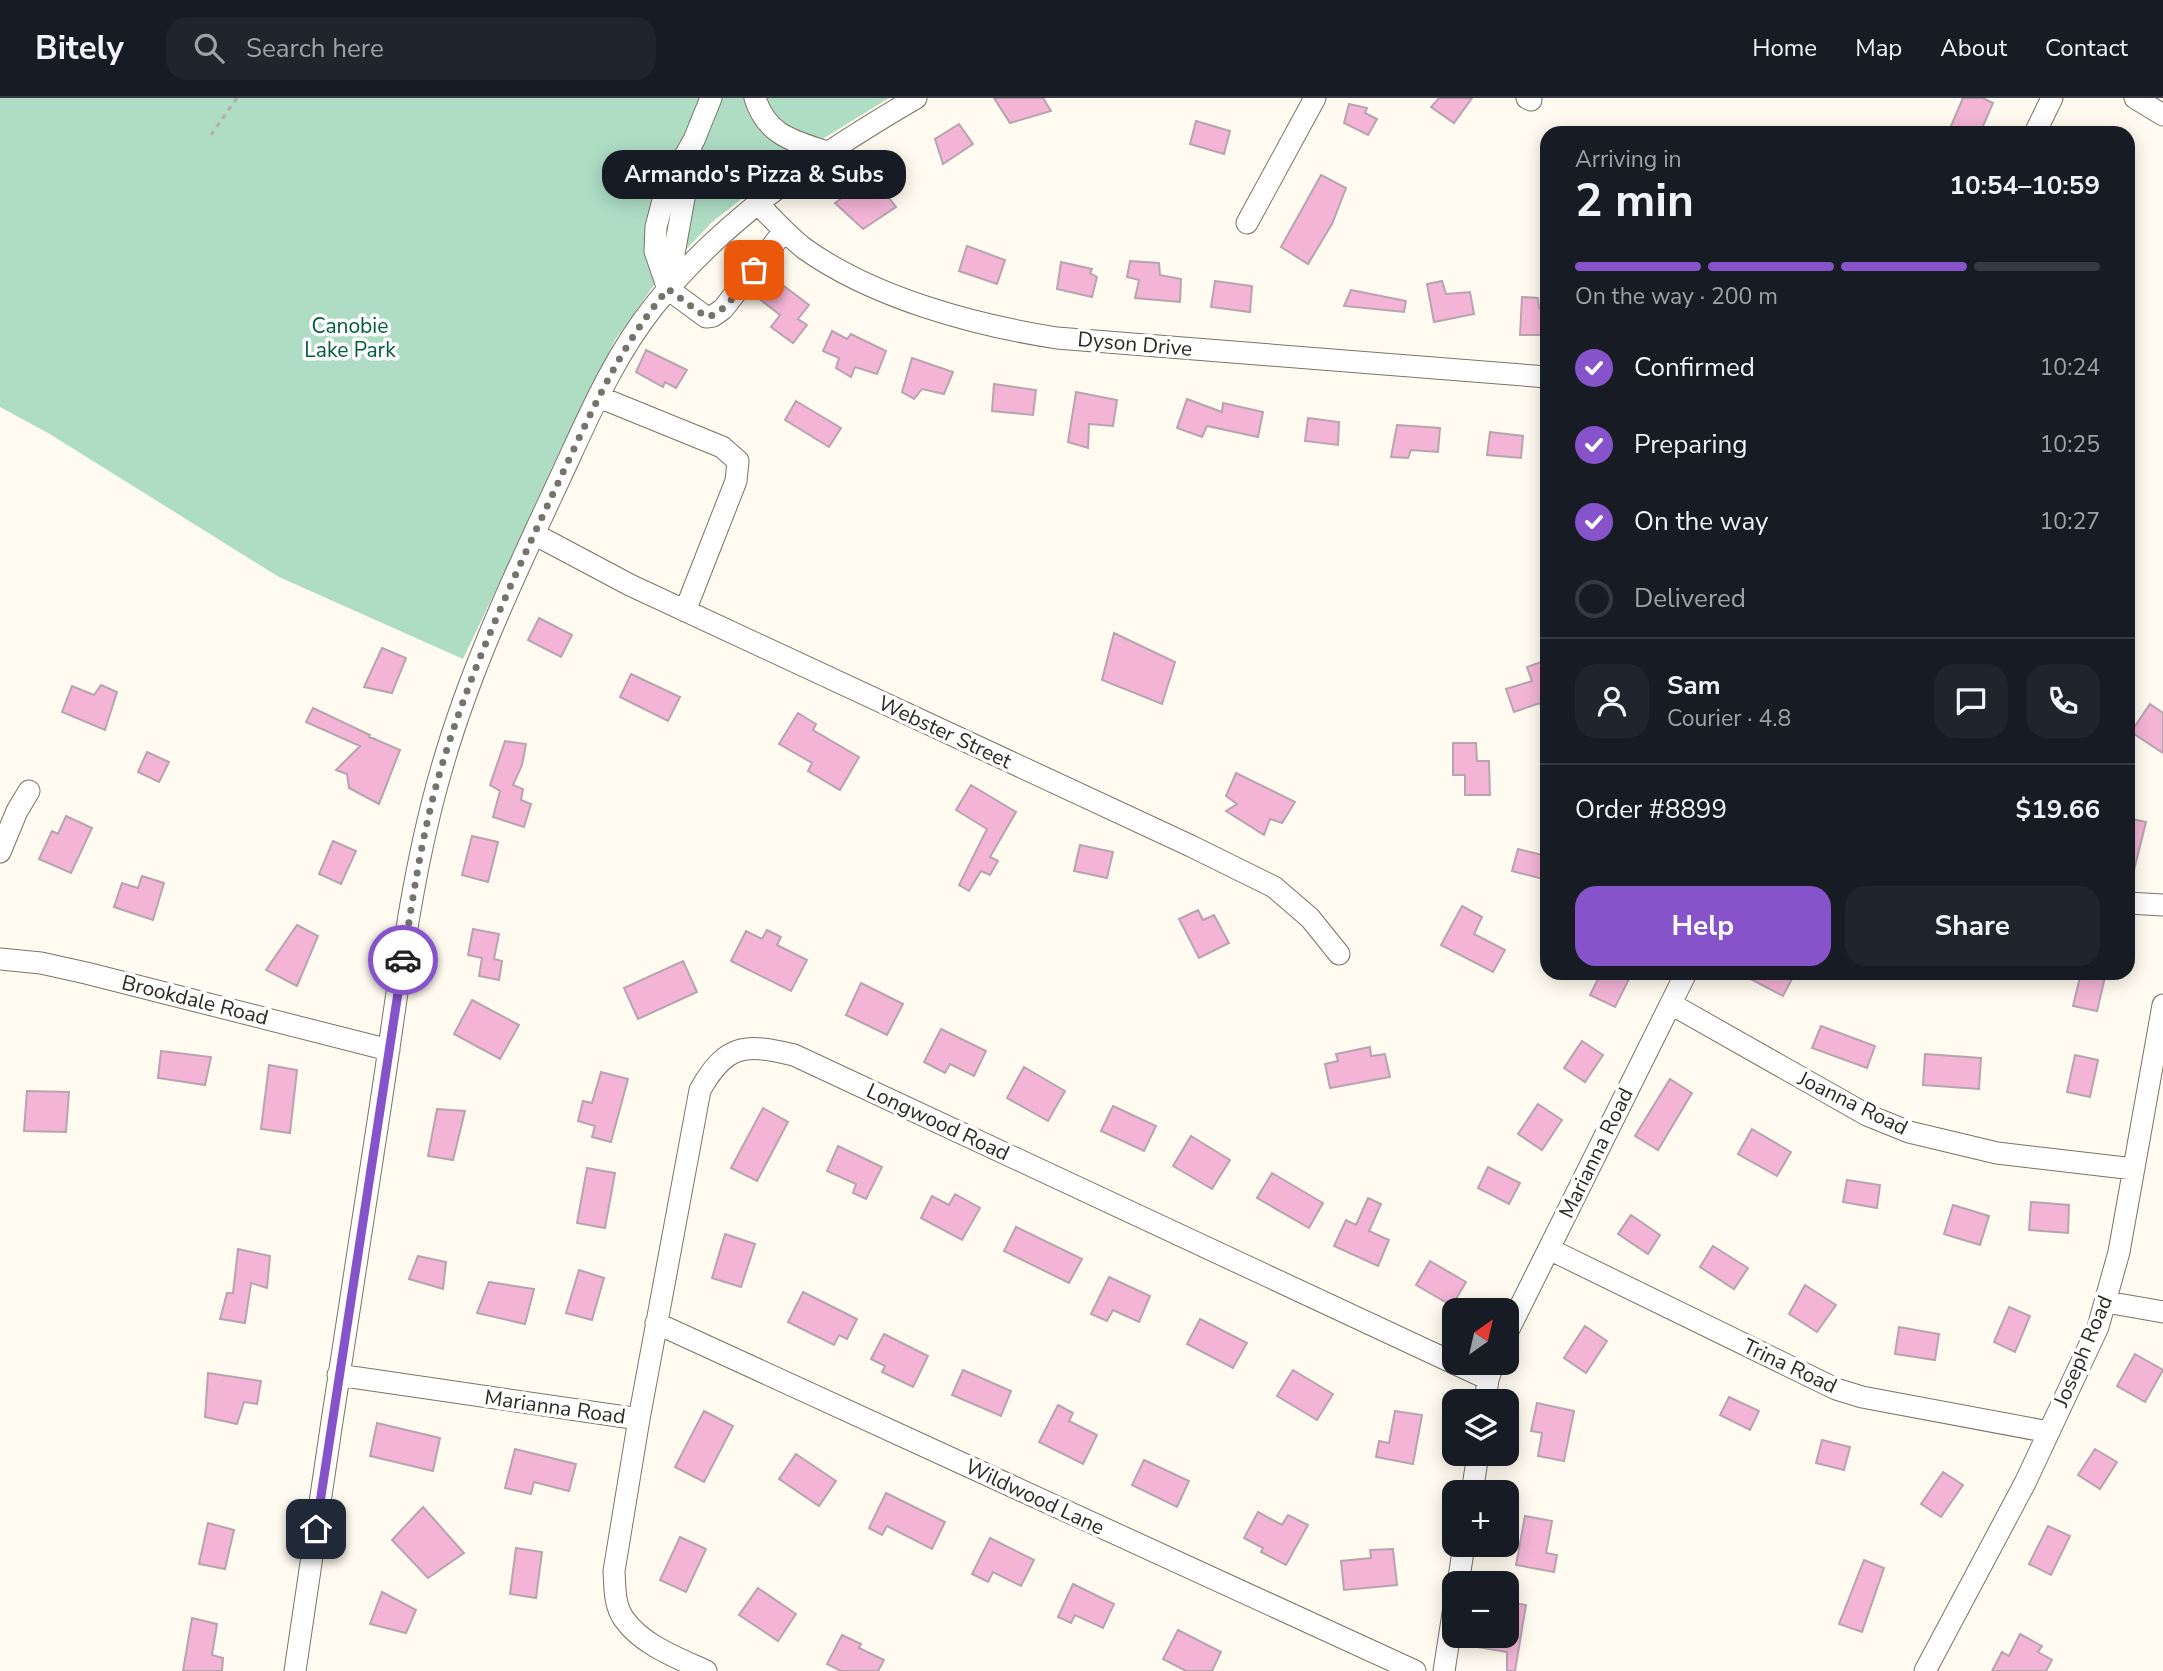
<!DOCTYPE html>
<meta charset="utf-8">
<style>
:root{--surface:#171b24;--page:#20242c;--text:#f1f3f6;--muted:#9ea1a6;--line:#363941;--accent:#8653cb}
body{margin:0;font-family:"Nunito Sans",sans-serif;background:var(--page);color:var(--text);height:100vh;display:flex;flex-direction:column;font-size:26px;white-space:nowrap}
*{box-sizing:border-box;margin:0}
p{font-size:23px;color:var(--muted)}
.icon{flex:none;width:38px;height:38px;fill:none;stroke:currentColor;stroke-width:2;stroke-linecap:round;stroke-linejoin:round}
.map{position:relative;flex:1;overflow:hidden}
.details{position:absolute;left:1540px;top:28px;width:595px;height:854px;display:flex;flex-direction:column;background:var(--surface);border-radius:21px;box-shadow:0 4px 18px #0003}
.details>*{flex:none}
.needle{width:46px;rotate:34deg}
.tools{position:absolute;left:1442px;top:1200px;display:grid;gap:14px}
.tools a{display:grid;place-items:center;width:77px;height:77px;border-radius:14px;background:var(--surface);box-shadow:0 4px 18px #0003;font-size:35px}
.pin{position:absolute;display:grid;place-items:center;width:60px;height:60px;color:#fff;margin:-30px;border-radius:14px;box-shadow:0 4px 10px #0006}
.courier{position:absolute;display:grid;place-items:center;width:70px;height:70px;margin:-35px;border:5px solid #8653cb;border-radius:50%;background:#fff;color:#222;box-shadow:0 2px 9px #0007}
.bubble{position:absolute;height:49px;border-radius:21px;background:var(--surface);box-shadow:0 4px 18px #0003;font-size:23px;font-weight:700;line-height:49px;text-align:center}
.summary em{font-style:normal;font-weight:700}
.summary div{display:flex;flex-direction:column-reverse}
.summary{display:flex;align-items:center;justify-content:space-between;height:119px;padding:0 35px}
h1{font-size:46px;font-weight:700;line-height:52px}
.bar{display:grid;grid-template-columns:repeat(4,1fr);gap:10px 7px;align-content:center;height:84px;padding:0 35px}
.bar i{height:9px;border-radius:5px;background:var(--line)}
.bar .current{background:var(--accent)}
.bar p{grid-column:span 4}
.line{display:flex;align-items:center;gap:18px;padding:0 35px;border-top:2px solid var(--line)}
.line div{flex:1}
.round{display:grid;place-items:center;flex:none;width:74px;height:74px;border-radius:21px;background:var(--page)}
ol{padding:0 35px;list-style:none}
li{display:flex;align-items:center;gap:21px;height:77px}
li p{margin-inline-start:auto}
li .icon{padding:7px;border-radius:50%;background:var(--accent);color:#fff;stroke-width:4}
li:last-child{color:var(--muted)}
li i{width:38px;height:38px;border:4px solid var(--line);border-radius:50%}
.action{display:flex;gap:14px;margin-top:auto;padding:14px 35px}
.action a{flex:1;height:80px;border-radius:21px;background:var(--accent);color:#fff;font-size:28px;font-weight:700;line-height:80px;text-align:center}
.action a+a{background:var(--page);color:var(--text)}
header{display:flex;align-items:center;gap:42px;box-sizing:border-box;height:98px;padding:0 35px;background:var(--surface);border-bottom:2px solid var(--line)}
header strong{font-size:33px}
nav{display:flex;gap:38px;margin-inline-start:auto;font-size:24px}
.search{width:490px;height:63px;background:var(--page);display:flex;align-items:center;gap:18px;box-sizing:border-box;padding:0 24px;border-radius:21px;color:var(--muted);font-size:26px}
.map>svg:first-child{display:block}
</style>
<header>
<strong>Bitely</strong>
<div class="search"><svg class="icon" aria-label="search" viewBox="0 0 24 24"><circle cx="10" cy="10" r="6"/><path d="M15 15l6 6"/></svg>Search here</div>
<nav><a>Home</a><a>Map</a><a>About</a><a>Contact</a></nav>
</header>
<div class="map">
<svg width="2163" height="1573" viewBox="0 0 2163 1573">
<rect width="100%" height="100%" fill="#fffbf0"/>
<path fill="#aeddc4" d="M 0,0 L 889,0 L 800,55 L 712,124 L 659,180 L 615,242 L 463,561 L 279,479 L 48,335 L 0,309 Z"/>
<path fill="#f3b4d6" stroke="#b7a4ae" stroke-width="2" d="M 994,0 L 1043,0 L 1051,13 L 1010,25 Z
M 1439,0 L 1472,0 L 1454,25 L 1431,9 Z
M 1963,0 L 1983,0 L 1993,5 L 1980,35 L 1948,35 Z
M 1349,6 L 1367,10 L 1365,15 L 1377,21 L 1368,37 L 1344,25 Z
M 1196,23 L 1230,33 L 1224,56 L 1190,46 Z
M 959,26 L 973,46 L 943,66 L 935,41 Z
M 1321,77 L 1346,90 L 1332,126 L 1308,166 L 1281,149 Z
M 872,78 L 896,109 L 863,131 L 835,105 Z
M 967,148 L 1005,162 L 997,186 L 959,173 Z
M 1130,163 L 1159,165 L 1160,177 L 1181,181 L 1180,204 L 1135,200 L 1139,182 L 1127,179 Z
M 1061,164 L 1092,171 L 1090,175 L 1097,179 L 1092,199 L 1057,191 Z
M 772,179 L 809,207 L 798,221 L 807,227 L 793,245 L 771,229 L 780,217 L 757,199 Z
M 1215,183 L 1252,188 L 1250,214 L 1211,209 Z
M 1442,183 L 1446,196 L 1470,194 L 1474,216 L 1434,224 L 1427,186 Z
M 1351,192 L 1406,203 L 1404,214 L 1344,208 Z
M 1522,199 L 1538,200 L 1539,210 L 1547,211 L 1547,237 L 1520,237 Z
M 832,233 L 847,241 L 851,236 L 886,253 L 877,276 L 855,269 L 851,279 L 836,270 L 839,260 L 823,253 Z
M 646,252 L 687,272 L 676,290 L 665,284 L 663,289 L 636,274 Z
M 912,260 L 953,274 L 944,296 L 922,291 L 914,301 L 902,294 Z
M 994,286 L 1036,292 L 1033,317 L 992,313 Z
M 1076,294 L 1117,302 L 1113,328 L 1089,326 L 1088,350 L 1068,344 Z
M 1187,301 L 1222,314 L 1223,305 L 1263,314 L 1258,339 L 1207,328 L 1202,339 L 1177,330 Z
M 796,303 L 841,330 L 829,349 L 785,322 Z
M 1308,320 L 1339,324 L 1338,347 L 1305,343 Z
M 1397,327 L 1440,330 L 1438,354 L 1411,352 L 1408,360 L 1391,359 Z
M 1490,334 L 1523,338 L 1521,360 L 1487,357 Z
M 539,520 L 572,537 L 561,559 L 528,542 Z
M 1114,535 L 1175,564 L 1162,606 L 1102,582 Z
M 382,550 L 406,560 L 392,595 L 364,589 Z
M 1541,564 L 1547,577 L 1547,619 L 1545,620 L 1540,605 L 1514,614 L 1506,591 L 1532,583 L 1527,569 Z
M 631,576 L 680,599 L 668,623 L 620,599 Z
M 101,587 L 117,594 L 105,632 L 62,614 L 72,588 L 94,597 Z
M 2150,606 L 2163,615 L 2163,655 L 2131,634 Z
M 313,610 L 370,637 L 369,640 L 370,639 L 400,652 L 379,706 L 349,690 L 347,676 L 336,672 L 360,648 L 306,624 Z
M 798,615 L 816,626 L 813,632 L 859,659 L 840,692 L 808,673 L 812,665 L 779,646 Z
M 505,643 L 526,646 L 522,667 L 513,687 L 523,691 L 521,702 L 531,706 L 524,729 L 493,719 L 500,693 L 490,687 Z
M 1453,645 L 1476,645 L 1477,663 L 1489,663 L 1490,697 L 1465,697 L 1465,677 L 1453,677 Z
M 147,654 L 169,664 L 159,684 L 138,674 Z
M 1236,675 L 1295,704 L 1282,725 L 1270,721 L 1264,737 L 1226,713 L 1237,706 L 1226,698 Z
M 971,687 L 1016,714 L 990,759 L 998,763 L 990,777 L 981,773 L 969,793 L 959,787 L 987,731 L 956,712 Z
M 66,718 L 92,730 L 71,775 L 39,761 L 52,733 L 58,736 Z
M 2128,720 L 2146,724 L 2134,772 L 2128,771 Z
M 472,738 L 498,744 L 488,784 L 462,777 Z
M 333,743 L 356,753 L 341,786 L 319,776 Z
M 1080,747 L 1113,754 L 1107,780 L 1074,773 Z
M 1518,751 L 1547,758 L 1547,782 L 1512,773 Z
M 142,778 L 164,785 L 153,822 L 114,809 L 122,785 L 138,790 Z
M 1462,808 L 1482,819 L 1474,836 L 1505,852 L 1493,874 L 1441,847 Z
M 1198,812 L 1203,822 L 1214,817 L 1229,845 L 1199,860 L 1179,821 Z
M 297,827 L 318,838 L 297,888 L 266,872 Z
M 473,831 L 499,836 L 494,861 L 502,863 L 499,882 L 479,878 L 482,860 L 468,857 Z
M 767,832 L 781,839 L 777,847 L 807,862 L 791,893 L 731,863 L 746,833 L 762,841 Z
M 683,863 L 697,894 L 638,921 L 624,890 Z
M 1601,875 L 1632,875 L 1615,909 L 1590,897 Z
M 1739,875 L 1795,875 L 1783,898 Z
M 2081,875 L 2106,875 L 2097,913 L 2073,908 Z
M 861,885 L 903,906 L 887,937 L 846,917 Z
M 472,902 L 519,927 L 500,961 L 454,936 Z
M 1821,928 L 1875,948 L 1867,970 L 1812,950 Z
M 941,931 L 986,953 L 974,978 L 950,966 L 945,975 L 924,964 Z
M 1582,943 L 1603,957 L 1585,984 L 1564,970 Z
M 1370,949 L 1371,958 L 1385,956 L 1390,979 L 1330,990 L 1325,966 L 1338,963 L 1336,956 Z
M 161,953 L 211,959 L 205,987 L 158,980 Z
M 1925,956 L 1981,960 L 1979,991 L 1923,987 Z
M 2075,957 L 2098,962 L 2090,999 L 2067,994 Z
M 269,967 L 297,972 L 290,1035 L 261,1031 Z
M 1024,969 L 1065,993 L 1048,1023 L 1007,1000 Z
M 601,974 L 628,981 L 611,1044 L 592,1039 L 595,1028 L 578,1023 L 583,1003 L 592,1005 Z
M 1670,981 L 1692,995 L 1658,1052 L 1635,1038 Z
M 27,993 L 69,994 L 66,1034 L 24,1033 Z
M 1538,1006 L 1562,1022 L 1542,1052 L 1518,1036 Z
M 1113,1008 L 1156,1028 L 1144,1053 L 1101,1033 Z
M 763,1010 L 788,1024 L 757,1083 L 731,1070 Z
M 437,1011 L 465,1013 L 453,1062 L 428,1058 Z
M 1752,1031 L 1791,1054 L 1777,1078 L 1738,1056 Z
M 1191,1038 L 1230,1062 L 1212,1091 L 1173,1068 Z
M 838,1048 L 882,1069 L 866,1101 L 853,1095 L 856,1086 L 827,1073 Z
M 1488,1069 L 1520,1085 L 1509,1106 L 1478,1090 Z
M 587,1070 L 615,1075 L 605,1130 L 577,1125 Z
M 1272,1075 L 1323,1105 L 1309,1130 L 1257,1100 Z
M 1847,1082 L 1880,1087 L 1877,1110 L 1843,1104 Z
M 955,1096 L 980,1110 L 962,1142 L 921,1120 L 932,1098 L 949,1107 Z
M 1368,1100 L 1381,1106 L 1369,1133 L 1389,1142 L 1378,1168 L 1334,1148 L 1346,1122 L 1356,1127 Z
M 2031,1104 L 2069,1107 L 2068,1135 L 2029,1132 Z
M 1953,1107 L 1989,1118 L 1980,1147 L 1944,1136 Z
M 1631,1117 L 1660,1137 L 1648,1156 L 1618,1136 Z
M 1016,1129 L 1082,1161 L 1069,1185 L 1004,1153 Z
M 725,1136 L 755,1146 L 741,1189 L 712,1180 Z
M 1713,1148 L 1748,1170 L 1734,1191 L 1700,1169 Z
M 238,1151 L 270,1158 L 267,1190 L 251,1185 L 245,1225 L 220,1221 L 227,1195 L 233,1195 Z
M 418,1158 L 446,1164 L 443,1191 L 409,1181 Z
M 1430,1163 L 1466,1184 L 1452,1208 L 1416,1187 Z
M 579,1172 L 604,1180 L 592,1222 L 566,1215 Z
M 1109,1179 L 1150,1198 L 1139,1224 L 1113,1212 L 1107,1223 L 1091,1216 Z
M 489,1184 L 534,1191 L 525,1226 L 477,1215 Z
M 1805,1187 L 1836,1207 L 1817,1234 L 1789,1216 Z
M 803,1194 L 857,1221 L 847,1241 L 839,1237 L 834,1247 L 788,1224 Z
M 2009,1209 L 2030,1218 L 2015,1254 L 1994,1244 Z
M 1200,1221 L 1247,1245 L 1233,1270 L 1187,1246 Z
M 1585,1228 L 1607,1243 L 1586,1275 L 1564,1260 Z
M 1899,1229 L 1939,1236 L 1935,1262 L 1895,1256 Z
M 884,1236 L 928,1258 L 913,1289 L 882,1274 L 885,1268 L 871,1261 Z
M 2135,1256 L 2163,1272 L 2145,1304 L 2117,1288 Z
M 963,1272 L 1011,1293 L 1001,1318 L 952,1297 Z
M 1293,1272 L 1333,1296 L 1317,1322 L 1277,1298 Z
M 208,1275 L 261,1283 L 257,1306 L 244,1304 L 237,1326 L 205,1319 Z
M 1729,1299 L 1759,1313 L 1750,1332 L 1720,1317 Z
M 1537,1305 L 1574,1313 L 1564,1363 L 1538,1358 L 1542,1335 L 1531,1333 Z
M 1058,1307 L 1073,1315 L 1069,1323 L 1097,1337 L 1083,1366 L 1039,1344 Z
M 704,1313 L 733,1328 L 704,1384 L 675,1369 Z
M 1395,1313 L 1422,1317 L 1413,1366 L 1376,1359 L 1379,1343 L 1389,1345 Z
M 377,1325 L 440,1340 L 433,1373 L 370,1358 Z
M 1822,1342 L 1850,1349 L 1844,1372 L 1816,1365 Z
M 515,1351 L 576,1366 L 569,1393 L 534,1384 L 531,1396 L 505,1390 Z
M 2095,1351 L 2117,1364 L 2100,1391 L 2078,1377 Z
M 796,1356 L 836,1383 L 819,1408 L 779,1381 Z
M 1144,1362 L 1189,1383 L 1177,1409 L 1132,1387 Z
M 1943,1374 L 1963,1387 L 1941,1419 L 1921,1406 Z
M 886,1395 L 945,1424 L 932,1451 L 887,1428 L 882,1437 L 869,1430 Z
M 423,1409 L 464,1455 L 428,1480 L 392,1442 Z
M 1258,1414 L 1282,1427 L 1288,1417 L 1308,1427 L 1286,1467 L 1261,1454 L 1263,1450 L 1244,1440 Z
M 1525,1418 L 1552,1423 L 1546,1455 L 1557,1457 L 1554,1474 L 1516,1467 Z
M 208,1425 L 234,1432 L 225,1471 L 199,1466 Z
M 2048,1428 L 2070,1438 L 2051,1477 L 2029,1466 Z
M 680,1439 L 706,1451 L 686,1494 L 660,1482 Z
M 990,1440 L 1034,1462 L 1021,1488 L 993,1474 L 988,1484 L 972,1476 Z
M 516,1450 L 542,1454 L 536,1500 L 510,1496 Z
M 1393,1451 L 1397,1487 L 1344,1492 L 1341,1463 L 1371,1460 L 1370,1452 Z
M 1864,1462 L 1884,1470 L 1862,1534 L 1839,1526 Z
M 1073,1486 L 1114,1506 L 1103,1530 L 1075,1517 L 1071,1525 L 1058,1519 Z
M 758,1490 L 796,1516 L 778,1543 L 739,1517 Z
M 382,1494 L 416,1512 L 406,1535 L 370,1526 Z
M 1507,1504 L 1526,1507 L 1515,1573 L 1507,1573 L 1507,1554 L 1465,1547 L 1466,1538 L 1507,1538 Z
M 192,1520 L 217,1526 L 212,1557 L 223,1560 L 222,1573 L 183,1573 Z
M 1178,1532 L 1221,1554 L 1212,1573 L 1186,1573 L 1163,1561 Z
M 2020,1536 L 2042,1548 L 2038,1554 L 2052,1562 L 2046,1573 L 1992,1573 L 2002,1554 L 2009,1558 Z
M 842,1537 L 861,1546 L 859,1550 L 884,1562 L 878,1573 L 841,1573 L 827,1566 Z"/>
<g fill="none" stroke-linecap="round" stroke-linejoin="round">
<g stroke="#797463" stroke-width="23">
<path id="minor" d="M 711,0 L 694,42 L 666,91 L 656,129 L 655,153 L 668,191 L 706,219 L 713,218 L 723,211 L 784,133
M 755,0 C 767,38 794,43 827,54
M 1527,0 L 1531,2
M 2135,0 L 2163,17
M 2035,35 L 2052,0
M 758,106 C 773,121 788,138 805,151 C 874,200 974,227 1057,240 L 1547,279
M 1247,125 L 1315,0
M 668,189 L 692,56
M 599,299 L 722,349 L 738,363 L 736,383 L 685,513
M 534,436 L 630,487 L 1191,748 L 1274,789 L 1310,820 L 1339,856
M 0,754 L 17,713 L 29,693
M 2128,805 L 2163,807
M 0,861 L 41,865 L 86,875 L 389,952
M 1671,906 L 1867,1017 L 1909,1034 L 1997,1055 L 2134,1071
M 1549,1151 L 1836,1291 L 1862,1299 L 2049,1334
M 2106,1204 L 2163,1214
M 656,1225 L 1415,1573
M 1507,1235 L 1686,875
M 338,1277 L 639,1321 L 614,1473 C 615,1489 614,1507 624,1521 C 642,1547 678,1560 706,1573
M 1485,1304 L 1488,1281 L 1494,1265
M 639,1321 L 700,992 C 726,946 745,945 794,957 L 1488,1281
M 1472,1395 L 1478,1356
M 1458,1486 L 1464,1447
M 295,1573 C 323,1383 351,1194 381,1004 C 398,894 410,780 441,673 C 468,577 511,485 553,395 C 583,332 610,263 654,208 C 724,120 820,56 916,0
M 1444,1573 L 1454,1509
M 1925,1573 L 2025,1385 L 2098,1229 L 2119,1154 L 2163,907"/>
</g>
<path stroke="#b6b2a9" stroke-width="3.5" stroke-dasharray="5 5" stroke-linecap="butt" d="M 211,37 L 237,0"/>
<use href="#minor" stroke="#fff" stroke-width="21"/>
</g>
<g fill="none" stroke-linecap="round" stroke-linejoin="round">
<path stroke="#76736b" stroke-width="7" stroke-dasharray="0 12.6" d="M 403,862 C 413,799 422,735 440,674 C 469,574 514,479 558,385 C 590,317 619,249 668,191 L 706,219 C 726,216 741,187 754,172"/>
<path stroke="#8653cb" stroke-width="9" d="M 316,1431 L 403,862"/>
</g>
<g text-anchor="middle" dominant-baseline="central" stroke-width="7" stroke-linejoin="round" paint-order="stroke">
<g font-size="21" fill="#005b3c" stroke="#fff">
<text x="350" y="228">Canobie<tspan x="350" dy="24">Lake Park</tspan></text>
</g>
<g font-size="21" fill="#2c2a23" stroke="#fff">
<text transform="translate(1135 246) rotate(5)">Dyson Drive</text>
<text transform="translate(945 634) rotate(25)">Webster Street</text>
<text transform="translate(195 902) rotate(14)">Brookdale Road</text>
<text transform="translate(1853 1005) rotate(26)">Joanna Road</text>
<text transform="translate(938 1024) rotate(25)">Longwood Road</text>
<text transform="translate(1596 1055) rotate(-64)">Marianna Road</text>
<text transform="translate(2083 1253) rotate(-67)">Joseph Road</text>
<text transform="translate(1790 1268) rotate(25)">Trina Road</text>
<text transform="translate(555 1309) rotate(8)">Marianna Road</text>
<text transform="translate(1035 1399) rotate(25)">Wildwood Lane</text>
</g>
</g>
</svg>
<div class="tools">
<a><svg class="needle" viewBox="-14 -14 28 28"><path d="M0-13l5 13h-10z" fill="#e53935"/><path d="M0 13l5-13h-10z" fill="#9ea1a6"/></svg></a>
<a><svg class="icon" aria-label="layers" viewBox="0 0 24 24"><path d="M12 4l9 5-9 5-9-5zM3 14l9 5 9-5"/></svg></a>
<a>+</a>
<a>−</a>
</div>
<div class="pin" style="left:754px;top:172px;background:#ea580c"><svg class="icon" aria-label="bag" viewBox="0 0 24 24"><path d="M5 8h14l-1 12H6zM9 8a3 3 0 0 1 6 0"/></svg></div>
<div class="pin" style="left:316px;top:1431px;background:#1f2937"><svg class="icon" aria-label="home" viewBox="0 0 24 24"><path d="M3 11l9-7 9 7M6 9v11h12V9"/></svg></div>
<div class="courier" style="left:403px;top:862px"><svg class="icon" aria-label="car" viewBox="0 0 24 24"><path d="M5 17H2v-5l4-1 3-4h7l3 4 3 1v5h-3M9 17h6M6 11h13"/><circle cx="7" cy="17" r="2"/><circle cx="17" cy="17" r="2"/></svg></div>
<div class="bubble" style="left:602px;top:52px;width:304px">Armando's Pizza &amp; Subs</div>
<section class="details">
<div class="summary"><div><h1>2 min</h1><p>Arriving in</p></div><em>10:54–10:59</em></div>
<div class="bar"><i class="current"></i><i class="current"></i><i class="current"></i><i></i><p>On the way · 200 m</p></div>
<ol>
<li><svg class="icon" aria-label="check" viewBox="0 0 24 24"><path d="M5 12l5 5 9-10"/></svg>Confirmed<p>10:24</p></li>
<li><svg class="icon" aria-label="check" viewBox="0 0 24 24"><path d="M5 12l5 5 9-10"/></svg>Preparing<p>10:25</p></li>
<li><svg class="icon" aria-label="check" viewBox="0 0 24 24"><path d="M5 12l5 5 9-10"/></svg>On the way<p>10:27</p></li>
<li><i></i>Delivered</li>
</ol>
<div class="line" style="height:126px"><a class="round"><svg class="icon" aria-label="person" viewBox="0 0 24 24"><circle cx="12" cy="8" r="4"/><path d="M4 21q1-7 8-7t8 7"/></svg></a><div><b>Sam</b><p>Courier · 4.8</p></div><a class="round"><svg class="icon" aria-label="chat" viewBox="0 0 24 24"><path d="M4 5h16v11H9l-5 4z"/></svg></a><a class="round"><svg class="icon" aria-label="phone" viewBox="0 0 24 24"><path d="M5 4h4l2 5-3 2q2 4 5 5l2-3 5 2v4C11 20 4 13 5 4z"/></svg></a></div>
<div class="line" style="height:91px"><div>Order #8899</div><b>$19.66</b></div>
<div class="action"><a>Help</a><a>Share</a></div>
</section>
</div>
